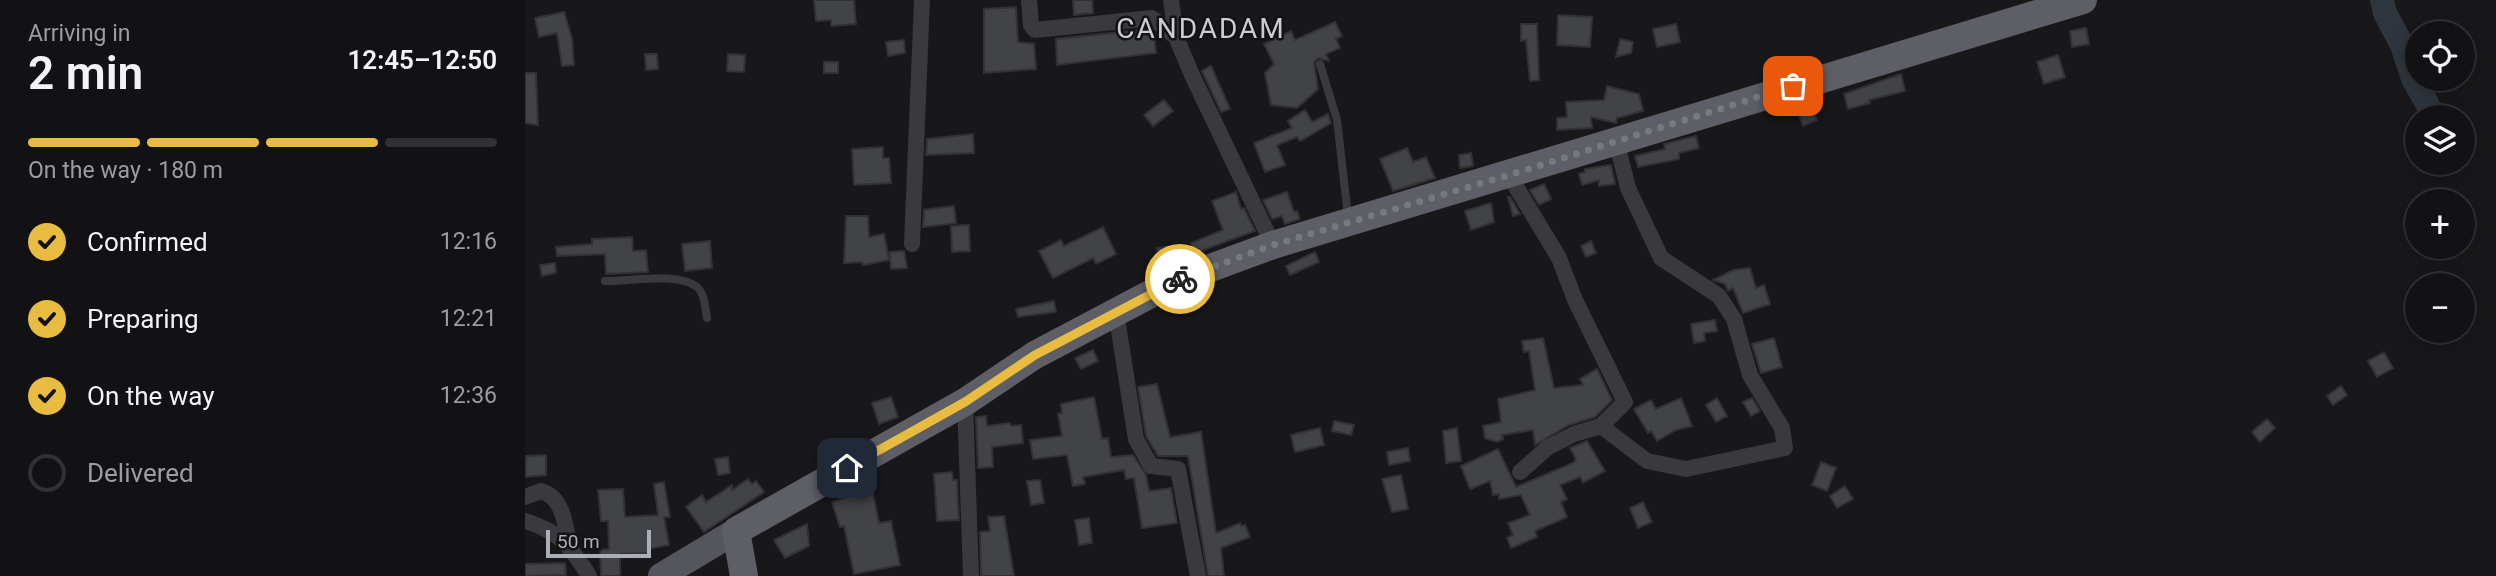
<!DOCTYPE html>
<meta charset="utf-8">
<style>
:root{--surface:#121113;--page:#1f1f21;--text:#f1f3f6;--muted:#9c9da0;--line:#313133;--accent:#e8bb41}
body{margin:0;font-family:Roboto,sans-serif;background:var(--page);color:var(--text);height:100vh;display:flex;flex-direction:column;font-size:26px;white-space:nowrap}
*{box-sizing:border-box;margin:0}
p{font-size:23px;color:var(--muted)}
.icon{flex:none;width:38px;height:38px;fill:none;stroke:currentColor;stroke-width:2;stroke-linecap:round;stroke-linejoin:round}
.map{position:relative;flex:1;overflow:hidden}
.details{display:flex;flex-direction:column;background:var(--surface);width:525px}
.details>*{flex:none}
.tools{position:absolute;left:1880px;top:21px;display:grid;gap:14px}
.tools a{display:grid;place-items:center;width:70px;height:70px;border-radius:50%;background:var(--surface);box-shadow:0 4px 18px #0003,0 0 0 2px var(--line);font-size:35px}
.scale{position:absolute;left:21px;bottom:18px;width:105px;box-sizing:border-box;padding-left:7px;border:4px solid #aaaeb8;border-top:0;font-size:19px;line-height:24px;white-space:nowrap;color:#aaaeb8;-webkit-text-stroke:5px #131214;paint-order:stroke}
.pin{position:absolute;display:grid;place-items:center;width:60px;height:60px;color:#fff;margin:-30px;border-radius:14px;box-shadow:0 4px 10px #0006}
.courier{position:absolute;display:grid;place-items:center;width:70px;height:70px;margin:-35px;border:5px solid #e8bb41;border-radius:50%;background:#fff;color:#222;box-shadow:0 2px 9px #0007}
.overview em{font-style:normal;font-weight:600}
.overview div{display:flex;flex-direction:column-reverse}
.overview{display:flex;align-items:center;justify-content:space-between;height:119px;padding:0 28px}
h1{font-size:46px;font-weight:600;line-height:52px}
.bar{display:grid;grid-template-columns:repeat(4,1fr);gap:10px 7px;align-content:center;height:84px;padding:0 28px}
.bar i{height:9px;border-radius:5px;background:var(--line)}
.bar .current{background:var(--accent)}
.bar p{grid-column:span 4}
ol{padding:0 28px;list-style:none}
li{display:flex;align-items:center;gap:21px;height:77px}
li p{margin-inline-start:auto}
li .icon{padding:7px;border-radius:50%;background:var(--accent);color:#111;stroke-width:4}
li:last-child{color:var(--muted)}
li i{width:38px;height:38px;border:4px solid var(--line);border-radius:50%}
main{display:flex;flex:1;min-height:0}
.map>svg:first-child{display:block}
</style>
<main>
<section class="details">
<div class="overview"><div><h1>2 min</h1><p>Arriving in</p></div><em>12:45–12:50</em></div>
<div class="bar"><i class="current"></i><i class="current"></i><i class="current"></i><i></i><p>On the way · 180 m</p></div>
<ol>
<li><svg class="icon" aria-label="check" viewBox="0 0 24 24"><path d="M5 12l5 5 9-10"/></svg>Confirmed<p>12:16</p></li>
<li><svg class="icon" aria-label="check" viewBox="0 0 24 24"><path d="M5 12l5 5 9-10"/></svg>Preparing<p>12:21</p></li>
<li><svg class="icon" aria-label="check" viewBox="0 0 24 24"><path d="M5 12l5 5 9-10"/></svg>On the way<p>12:36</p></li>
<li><i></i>Delivered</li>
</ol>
</section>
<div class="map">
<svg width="1971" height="576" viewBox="0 0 1971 576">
<rect width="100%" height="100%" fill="#181719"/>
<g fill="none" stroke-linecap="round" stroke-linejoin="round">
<path stroke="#2e353d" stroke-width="24" d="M 1857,0 L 1860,13 L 1877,45 L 1888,79 L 1903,105"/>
</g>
<path fill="#424346" stroke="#323235" stroke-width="2" d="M 289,0 L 329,0 L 331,24 L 306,26 L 306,20 L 291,21 Z
M 548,0 L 567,0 L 568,13 L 549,15 Z
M 491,7 L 493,42 L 509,44 L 511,69 L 459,73 L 459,9 Z
M 39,12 L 47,38 L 49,65 L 37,66 L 32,33 L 14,37 L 10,18 Z
M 1033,15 L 1067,17 L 1065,47 L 1032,45 Z
M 810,22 L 817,36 L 811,39 L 815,48 L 801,54 L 804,61 L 794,58 L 789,62 L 793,89 L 772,108 L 746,105 L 740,73 L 749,64 L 739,44 L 766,31 L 770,40 Z
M 996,24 L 1012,24 L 1014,80 L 1005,81 L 1001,40 L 996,41 Z
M 1151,24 L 1155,42 L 1132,47 L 1128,29 Z
M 1561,28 L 1564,44 L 1547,47 L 1545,31 Z
M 624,29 L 629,33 L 631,53 L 532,65 L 531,39 Z
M 1095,39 L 1108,42 L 1106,53 L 1091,57 Z
M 379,40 L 380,53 L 363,56 L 361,42 Z
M 120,54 L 132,54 L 133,69 L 121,70 Z
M 203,54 L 220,55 L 219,72 L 202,71 Z
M 1533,55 L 1540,77 L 1519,84 L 1512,62 Z
M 299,62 L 313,62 L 313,73 L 299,73 Z
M 686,66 L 705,109 L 696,112 L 677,71 Z
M 0,73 L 11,73 L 13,125 L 0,123 Z
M 1376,74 L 1380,91 L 1344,100 L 1345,103 L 1323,109 L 1319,94 Z
M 1082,86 L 1114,94 L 1118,111 L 1092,118 L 1091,123 L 1066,117 L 1067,128 L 1032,130 L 1032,118 L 1042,117 L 1041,102 L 1079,100 Z
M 639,100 L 648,111 L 628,126 L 619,115 Z
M 1285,102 L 1292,120 L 1278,126 L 1271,107 Z
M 780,110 L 787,122 L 803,114 L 806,123 L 775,141 L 772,137 L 752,145 L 760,165 L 740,172 L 729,143 L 767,128 L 763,121 Z
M 448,134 L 449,153 L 401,155 L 402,139 Z
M 1171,136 L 1174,148 L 1154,153 L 1154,159 L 1113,167 L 1110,156 L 1140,149 L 1139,144 Z
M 358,147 L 358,158 L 364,158 L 366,183 L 329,185 L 327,149 Z
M 882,148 L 888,162 L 901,157 L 910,178 L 868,191 L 855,159 Z
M 946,153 L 948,166 L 935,168 L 934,155 Z
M 1086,165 L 1090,184 L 1074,186 L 1074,180 L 1057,185 L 1054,174 L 1060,172 L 1060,169 Z
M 1019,184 L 1026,199 L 1014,205 L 1005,190 Z
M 711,192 L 716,209 L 719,208 L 730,231 L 670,253 L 666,243 L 698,230 L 687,201 Z
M 762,192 L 769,212 L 772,211 L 775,219 L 760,224 L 757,216 L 747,219 L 738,200 Z
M 983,197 L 985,197 L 995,214 L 988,216 Z
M 966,203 L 969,222 L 946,230 L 940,211 Z
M 429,206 L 431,223 L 398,227 L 399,210 Z
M 321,216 L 343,216 L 344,237 L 359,234 L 364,260 L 338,265 L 337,262 L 319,263 Z
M 444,225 L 445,251 L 427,252 L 426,226 Z
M 578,227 L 591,254 L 571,264 L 568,258 L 528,278 L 514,251 L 536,240 L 539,246 Z
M 107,237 L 108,251 L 121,250 L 123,272 L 81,274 L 80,254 L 32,256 L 31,247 L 67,244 L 67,239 Z
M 185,241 L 187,268 L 160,271 L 157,244 Z
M 1066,241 L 1071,253 L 1061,257 L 1056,246 Z
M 649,246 L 650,263 L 634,265 L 632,248 Z
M 379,251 L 382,268 L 366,269 L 365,252 Z
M 790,252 L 794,262 L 765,275 L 761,266 Z
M 30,263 L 31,273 L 17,276 L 15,265 Z
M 1225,268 L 1231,288 L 1239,285 L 1245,304 L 1218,313 L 1208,288 L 1203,291 L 1200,284 L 1188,280 L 1208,270 Z
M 529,301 L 531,312 L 493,317 L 491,309 Z
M 1190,320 L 1192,331 L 1179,333 L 1180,341 L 1169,343 L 1166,324 Z
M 1018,338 L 1029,388 L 1058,385 L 1055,379 L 1072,369 L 1087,400 L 1070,417 L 1044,425 L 1010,445 L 1008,430 L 977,435 L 978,439 L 972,442 L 960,438 L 958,426 L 976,422 L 973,399 L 1010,390 L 1004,351 L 999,352 L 997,341 Z
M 1249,338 L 1257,367 L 1236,373 L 1227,344 Z
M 568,350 L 573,361 L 556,369 L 550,358 Z
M 1859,352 L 1868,368 L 1852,377 L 1843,361 Z
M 632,384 L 645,437 L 676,432 L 691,533 L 715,523 L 716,526 L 720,525 L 725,537 L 696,548 L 699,576 L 683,576 L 663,456 L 633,456 L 621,436 L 613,387 Z
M 1816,386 L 1822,395 L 1808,405 L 1802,396 Z
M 366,397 L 373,417 L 354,424 L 347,403 Z
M 569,397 L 577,439 L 583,438 L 586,457 L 608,455 L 621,475 L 624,491 L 646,488 L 652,523 L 617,528 L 609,478 L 601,479 L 599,470 L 558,477 L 560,484 L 548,486 L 542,455 L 508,459 L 505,440 L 537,436 L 533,414 L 537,413 L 536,404 Z
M 1156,398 L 1167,426 L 1151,430 L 1132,441 L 1126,431 L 1123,433 L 1109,409 L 1126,400 L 1131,409 Z
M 1192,398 L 1202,416 L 1191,422 L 1181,405 Z
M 1227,398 L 1235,411 L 1226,416 L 1218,402 Z
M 461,416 L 462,426 L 485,423 L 486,426 L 496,425 L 498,443 L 467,447 L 468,467 L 453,468 L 451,417 Z
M 1742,419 L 1750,428 L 1735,442 L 1727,432 Z
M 809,421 L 829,425 L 826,435 L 807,431 Z
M 795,428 L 799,445 L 770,452 L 766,435 Z
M 932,428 L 936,461 L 921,463 L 918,431 Z
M 1062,441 L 1080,471 L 1058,483 L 1055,477 L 1035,485 L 1042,499 L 1036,502 L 1042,517 L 1010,531 L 1012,537 L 986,548 L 982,538 L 988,535 L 983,523 L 1005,515 L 996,495 L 974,499 L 974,494 L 968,495 L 965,481 L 945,489 L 936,466 L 973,449 L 991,487 L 1048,463 L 1051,459 L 1045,448 Z
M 883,448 L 885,461 L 864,465 L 862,452 Z
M 21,455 L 21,475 L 0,477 L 1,456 Z
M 203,457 L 205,473 L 193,475 L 190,459 Z
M 1296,462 L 1311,468 L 1302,491 L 1287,485 Z
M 427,472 L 428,480 L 432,480 L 434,520 L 412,521 L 409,474 Z
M 876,475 L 883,509 L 867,512 L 857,479 Z
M 223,479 L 227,484 L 231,481 L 239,492 L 179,532 L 161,507 L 177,495 L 181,502 L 207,485 L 207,490 Z
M 515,480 L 519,503 L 506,505 L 502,481 Z
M 139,482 L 145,517 L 139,517 L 144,545 L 123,549 L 123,553 L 95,554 L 95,576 L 76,576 L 75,550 L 84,549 L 83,521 L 76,521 L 73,490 L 98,489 L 100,517 L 133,515 L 129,484 Z
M 1320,486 L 1328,499 L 1312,508 L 1305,496 Z
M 347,488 L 354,523 L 366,521 L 375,565 L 329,574 L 319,526 L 315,527 L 307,502 Z
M 1118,502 L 1127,522 L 1113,528 L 1105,508 Z
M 479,516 L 489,576 L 456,576 L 455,532 L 465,531 L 463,517 Z
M 564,518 L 567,543 L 554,545 L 550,520 Z
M 282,524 L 284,546 L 260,558 L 249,540 Z
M 40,563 L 41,575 L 0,576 L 0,564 Z"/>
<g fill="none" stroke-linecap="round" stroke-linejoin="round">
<path stroke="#39393e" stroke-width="8" d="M 795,64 L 812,120 L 823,216
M 80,281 C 104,282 153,271 172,287 C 180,294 180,308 182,318"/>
<path stroke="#39393e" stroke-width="16" d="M 504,0 L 506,25 L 510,30 L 627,18 L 651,37
M 646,0 L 651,37 L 667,75 L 748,245
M 984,175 L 1034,258 L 1050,300 L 1100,402 L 1076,426 L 1049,434 L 1022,448 L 995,472
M 387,244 L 397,0
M 591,312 L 611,439 L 626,466 L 653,469 L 673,576
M 440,402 L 446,576
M 1076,426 L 1122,461 L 1161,469 L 1260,448 L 1257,428 L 1225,375 L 1209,319 L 1194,296 L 1136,258 L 1103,188 L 1091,140
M 0,497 L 16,491 C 38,497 41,526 44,545
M 0,521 C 34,531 46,547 64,576"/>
<path stroke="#55565d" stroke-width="26" d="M 136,576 L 211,531"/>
<path stroke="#5d5e66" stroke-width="28" d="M 219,576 L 211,531 L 440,402 L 510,355 L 650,281 L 748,245 L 1558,0"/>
</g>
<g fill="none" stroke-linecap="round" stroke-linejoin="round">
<path stroke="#777980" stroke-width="7" stroke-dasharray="0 12.6" d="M 655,279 L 748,245 L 984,175 L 1268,86"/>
<path stroke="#e8bb41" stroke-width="9" d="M 322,468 L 440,402 L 510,355 L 655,279"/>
</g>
<g text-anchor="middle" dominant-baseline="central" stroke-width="5" stroke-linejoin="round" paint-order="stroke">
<g font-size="28" letter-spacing="2" fill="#cbcdd5" stroke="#131214">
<text x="676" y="28">CANDADAM</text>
</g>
</g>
</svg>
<div class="tools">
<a><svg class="icon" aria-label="locate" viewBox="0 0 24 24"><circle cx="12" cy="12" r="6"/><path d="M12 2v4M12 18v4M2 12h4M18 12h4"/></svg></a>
<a><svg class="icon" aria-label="layers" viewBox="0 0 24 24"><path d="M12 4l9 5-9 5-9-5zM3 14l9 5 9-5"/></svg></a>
<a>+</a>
<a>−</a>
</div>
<div class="scale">50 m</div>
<div class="pin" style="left:1268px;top:86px;background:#ea580c"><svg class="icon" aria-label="bag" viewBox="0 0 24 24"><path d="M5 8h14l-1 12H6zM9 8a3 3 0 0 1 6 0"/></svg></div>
<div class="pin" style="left:322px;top:468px;background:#1f2937"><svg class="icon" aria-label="home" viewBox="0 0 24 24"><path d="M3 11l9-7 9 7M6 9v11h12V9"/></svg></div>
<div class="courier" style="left:655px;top:279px"><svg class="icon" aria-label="bike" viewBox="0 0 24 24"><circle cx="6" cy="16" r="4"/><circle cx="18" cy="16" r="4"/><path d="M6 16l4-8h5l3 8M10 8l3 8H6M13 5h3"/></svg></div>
</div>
</main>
